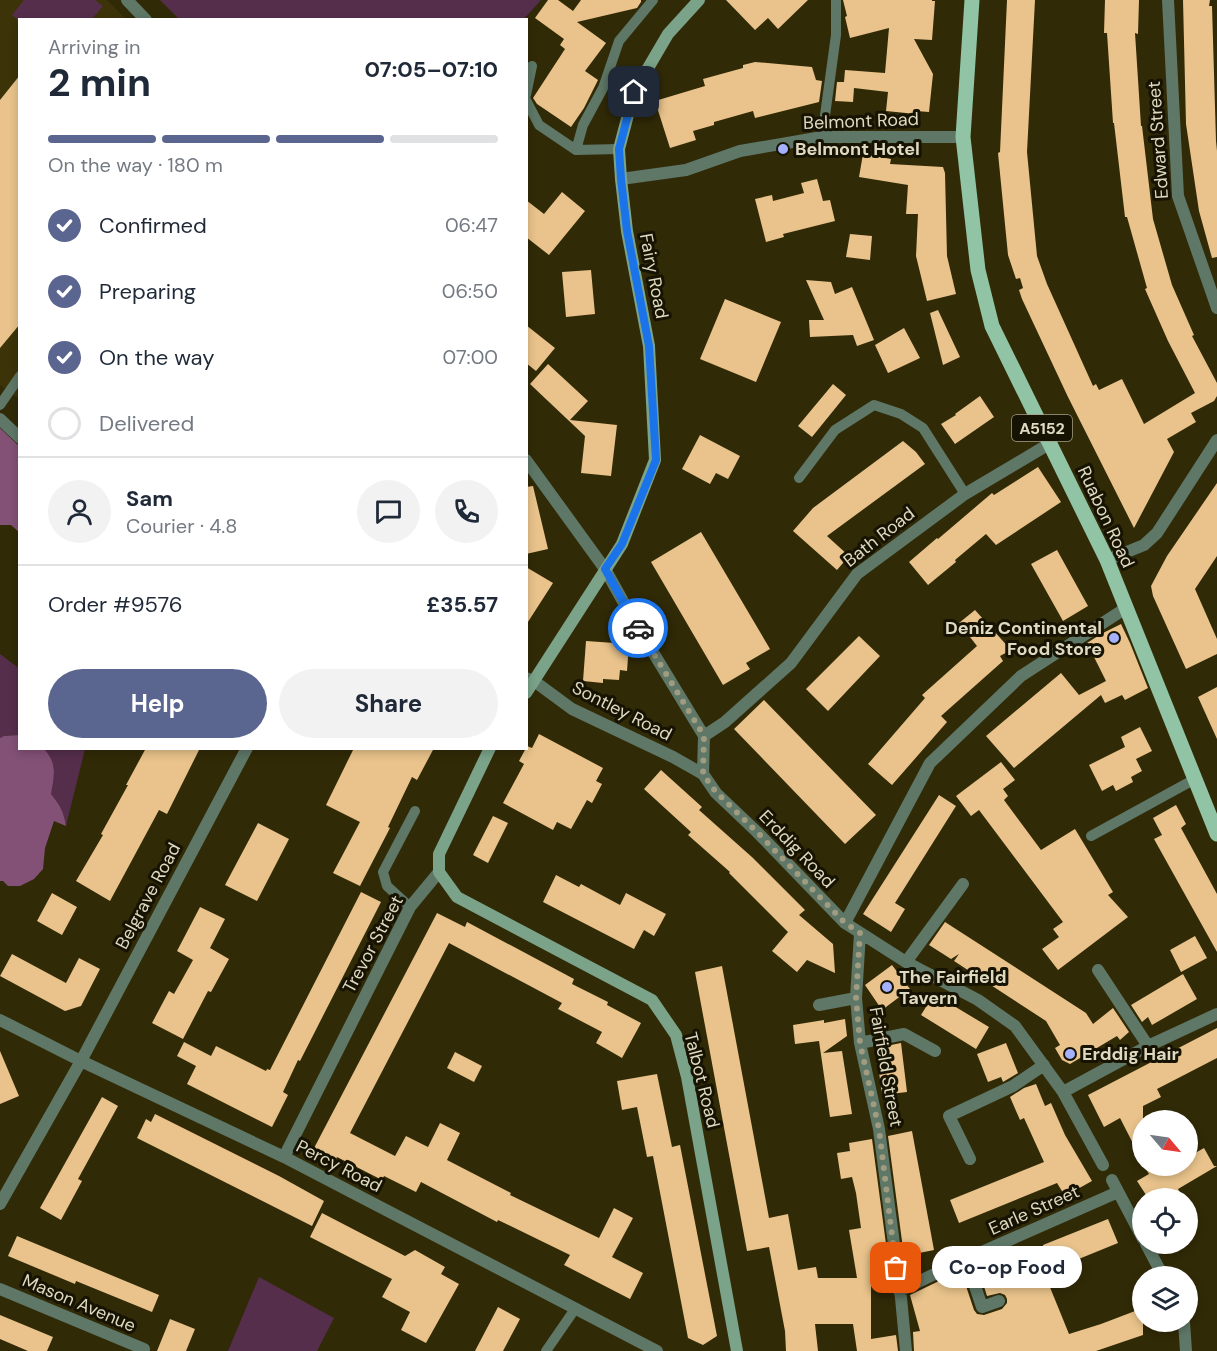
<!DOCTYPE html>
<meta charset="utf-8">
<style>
:root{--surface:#fff;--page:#f2f2f3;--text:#1f2937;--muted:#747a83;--line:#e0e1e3;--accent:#5b6690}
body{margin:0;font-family:"DM Sans",sans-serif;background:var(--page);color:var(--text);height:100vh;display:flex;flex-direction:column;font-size:22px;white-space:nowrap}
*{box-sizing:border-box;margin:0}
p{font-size:20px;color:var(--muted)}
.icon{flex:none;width:33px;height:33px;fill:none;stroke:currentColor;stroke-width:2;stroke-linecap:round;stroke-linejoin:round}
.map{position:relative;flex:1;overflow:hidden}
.side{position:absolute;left:18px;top:18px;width:510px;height:732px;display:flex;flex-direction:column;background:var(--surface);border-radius:0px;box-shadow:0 3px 9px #0003}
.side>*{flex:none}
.needle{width:39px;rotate:119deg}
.tools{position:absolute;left:1132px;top:1110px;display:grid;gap:12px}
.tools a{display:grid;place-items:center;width:66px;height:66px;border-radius:50%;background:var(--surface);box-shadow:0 3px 9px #0003;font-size:30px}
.pin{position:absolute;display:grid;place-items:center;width:51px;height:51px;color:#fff;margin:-26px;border-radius:12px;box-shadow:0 3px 9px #0006}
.courier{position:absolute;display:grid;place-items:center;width:60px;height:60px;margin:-30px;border:4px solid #1a73e8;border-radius:50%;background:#fff;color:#222;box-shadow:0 2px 8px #0007}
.bubble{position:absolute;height:42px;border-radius:21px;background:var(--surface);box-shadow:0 3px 9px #0003;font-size:20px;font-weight:700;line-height:42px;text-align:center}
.head em{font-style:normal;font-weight:700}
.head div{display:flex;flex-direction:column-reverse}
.head{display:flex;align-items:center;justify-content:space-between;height:102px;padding:0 30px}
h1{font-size:39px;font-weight:700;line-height:45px}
.bar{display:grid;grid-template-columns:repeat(4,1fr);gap:9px 6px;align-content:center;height:72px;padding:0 30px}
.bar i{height:8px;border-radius:4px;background:var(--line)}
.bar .current{background:var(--accent)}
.bar p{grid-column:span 4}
.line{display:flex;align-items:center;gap:15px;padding:0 30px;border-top:2px solid var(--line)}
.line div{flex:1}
.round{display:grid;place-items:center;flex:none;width:63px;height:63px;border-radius:32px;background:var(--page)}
ol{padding:0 30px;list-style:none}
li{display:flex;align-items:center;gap:18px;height:66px}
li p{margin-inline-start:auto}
li .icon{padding:6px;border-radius:50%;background:var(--accent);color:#fff;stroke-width:4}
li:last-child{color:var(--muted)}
li i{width:33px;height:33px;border:3px solid var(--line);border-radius:50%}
.primary-button{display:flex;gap:12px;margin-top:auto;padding:12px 30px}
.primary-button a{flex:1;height:69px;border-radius:36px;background:var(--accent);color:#fff;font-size:24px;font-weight:700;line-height:69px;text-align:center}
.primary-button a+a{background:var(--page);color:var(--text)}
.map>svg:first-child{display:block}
</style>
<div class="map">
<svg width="1217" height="1351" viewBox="0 0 1217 1351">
<rect width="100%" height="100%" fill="#312a07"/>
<path fill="#3c3308" d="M 0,0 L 107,0 L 126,19 L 20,20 L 19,399 L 0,385 Z"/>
<path fill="#552e4c" d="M 24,0 L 95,0 L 103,6 L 92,19 L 20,20 L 19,21 L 12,15 Z
M 160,0 L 541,0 L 523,20 L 179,19 Z
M 0,654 L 20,669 L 19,735 L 4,736 L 0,738 Z
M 44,749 L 85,749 L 66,826 C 64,812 60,805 51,794 C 54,776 58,764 44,749 Z
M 259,1277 L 334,1318 L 317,1351 L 228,1351 Z"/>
<path fill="#835176" d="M 0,428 L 19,446 L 19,532 L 11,525 L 0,525 Z
M 19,735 L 20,748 L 44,749 C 58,764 54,776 51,794 C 60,805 64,812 66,826 L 54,821 L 45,848 L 43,869 L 34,879 L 20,886 L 8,886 L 3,881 L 0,881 L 0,738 L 4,736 Z"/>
<path fill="#e9c38b" d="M 548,0 L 558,0 L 573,11 L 581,0 L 641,0 L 641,2 L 637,8 L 577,22 L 606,43 L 585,71 L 598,80 L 584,108 L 571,127 L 537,104 L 533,98 L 565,49 L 560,45 L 564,39 L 535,18 Z
M 726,0 L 808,0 L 778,29 L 768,18 L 755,30 Z
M 843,0 L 932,0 L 932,1 L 935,1 L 932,40 L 914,39 L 933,74 L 929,112 L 916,111 L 916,114 L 886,111 L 888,92 L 854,88 L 853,102 L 835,101 L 837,82 L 844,82 L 845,70 L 885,73 L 889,28 L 850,38 L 845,17 L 847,16 Z
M 1007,0 L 1035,0 L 1027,152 L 1037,256 L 1047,284 L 1093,386 L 1096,384 L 1099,390 L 1122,379 L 1144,424 L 1195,393 L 1168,341 L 1145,289 L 1147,288 L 1127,217 L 1125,217 L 1114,123 L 1113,123 L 1107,33 L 1104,33 L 1105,0 L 1139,0 L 1138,34 L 1135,33 L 1141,126 L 1142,126 L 1153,219 L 1172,285 L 1194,335 L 1192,336 L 1217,383 L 1217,396 L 1214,401 L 1191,413 L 1196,422 L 1167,439 L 1174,452 L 1134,528 L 1068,397 L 1022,299 L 1019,290 L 1023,288 L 1020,278 L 1016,279 L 1008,255 L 998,153 L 1000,152 Z
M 1183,0 L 1210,0 L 1209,6 L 1212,6 L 1216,141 L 1217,151 L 1217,257 L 1212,258 L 1199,211 L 1186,124 Z
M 755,62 L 812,67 L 816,80 L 822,81 L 819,102 L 755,118 L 753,111 L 714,122 L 714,125 L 693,131 L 696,140 L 670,148 L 655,101 L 705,86 L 703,79 L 743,68 L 743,65 Z
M 20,75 L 20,324 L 0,348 L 0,100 Z
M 863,154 L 891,159 L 890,164 L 943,167 L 945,173 L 947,256 L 956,294 L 927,301 L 916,256 L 918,214 L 906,214 L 908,185 L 859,177 Z
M 817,179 L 823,201 L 830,200 L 835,221 L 783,234 L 784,237 L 766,242 L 755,199 L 772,195 L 773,201 L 804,193 L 801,183 Z
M 562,192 L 585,211 L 549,255 L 526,237 L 526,200 L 544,214 Z
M 850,234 L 872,236 L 870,260 L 846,257 Z
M 591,270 L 595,314 L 566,317 L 562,272 Z
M 806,280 L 831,282 L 835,294 L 852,287 L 874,340 L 857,346 L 853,335 L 810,337 L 809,320 L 824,320 Z
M 725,299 L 781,322 L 756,382 L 700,359 Z
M 938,310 L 960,357 L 943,365 L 930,313 Z
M 526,325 L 555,348 L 536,371 L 526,363 Z
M 904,328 L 920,358 L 888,373 L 875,345 Z
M 548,364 L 588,401 L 570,420 L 617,425 L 611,476 L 581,473 L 585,436 L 530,384 Z
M 833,384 L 846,395 L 812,437 L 798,426 Z
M 980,396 L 994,417 L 955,444 L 941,424 L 956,415 L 955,414 Z
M 700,435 L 740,456 L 728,479 L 716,473 L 710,484 L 682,469 Z
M 903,441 L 916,452 L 925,464 L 827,536 L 849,556 L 837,570 L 793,531 L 813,508 Z
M 1038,467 L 1061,502 L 996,545 L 986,534 L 955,560 L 956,562 L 928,585 L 909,562 L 937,538 L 938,539 L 992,493 L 994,495 Z
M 1217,483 L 1217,556 L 1195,589 L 1217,639 L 1217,654 L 1186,669 L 1153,596 L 1151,586 L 1167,556 Z
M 533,486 L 548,549 L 526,554 L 526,487 Z
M 701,532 L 770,649 L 746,663 L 750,669 L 723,685 L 651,562 Z
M 1057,550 L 1088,606 L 1063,621 L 1031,564 Z
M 526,567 L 553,583 L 526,625 Z
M 975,610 L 1011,650 L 1000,656 L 1003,661 L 941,716 L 947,722 L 892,785 L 868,764 L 925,698 L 922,695 L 977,646 L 959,623 Z
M 1121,624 L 1130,643 L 1148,688 L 1125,700 L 1122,695 L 1105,703 L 1101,695 L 1014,768 L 986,736 L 1061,673 L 1079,695 L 1106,681 L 1087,643 L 1101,634 Z
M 859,636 L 880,656 L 828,711 L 806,689 Z
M 586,641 L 629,644 L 627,671 L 620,670 L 619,680 L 603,679 L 603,683 L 583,681 Z
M 1217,687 L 1217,739 L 1198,697 Z
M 764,700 L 876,815 L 845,844 L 734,729 Z
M 1140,727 L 1152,751 L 1136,759 L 1142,771 L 1131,777 L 1133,782 L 1116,791 L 1113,785 L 1102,791 L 1089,765 L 1125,747 L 1121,737 Z
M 539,734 L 603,768 L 596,781 L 602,784 L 592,803 L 587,800 L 571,829 L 557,822 L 553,830 L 503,803 L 524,764 L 519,761 L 526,748 L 527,746 L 532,748 Z
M 146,748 L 200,748 L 167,814 L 159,810 L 110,901 L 76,881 L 103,835 L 101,834 L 128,785 L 126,785 Z
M 354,748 L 434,748 L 417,780 L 412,777 L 388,827 L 390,828 L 360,886 L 333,873 L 360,822 L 326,805 Z
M 1001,762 L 1015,780 L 1003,789 L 1008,796 L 1004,800 L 1041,850 L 1075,829 L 1113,892 L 1108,895 L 1128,917 L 1058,970 L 1042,949 L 1059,937 L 1053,929 L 1063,922 L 979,810 L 971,816 L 956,796 Z
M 661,770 L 702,807 L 699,810 L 753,858 L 805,910 L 799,915 L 833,944 L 835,973 L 807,960 L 797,972 L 772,951 L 788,932 L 729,873 L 730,872 L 688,835 L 691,832 L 644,789 Z
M 939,795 L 956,806 L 895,903 L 905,909 L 891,932 L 863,914 Z
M 1176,805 L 1186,824 L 1181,828 L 1217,894 L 1217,952 L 1154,839 L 1162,835 L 1153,818 Z
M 493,816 L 508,823 L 488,863 L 473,855 Z
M 258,823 L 289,839 L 257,901 L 225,885 Z
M 556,875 L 579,887 L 581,884 L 620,905 L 626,893 L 666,914 L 654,936 L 644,930 L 634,949 L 543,902 Z
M 361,892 L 381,902 L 300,1061 L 298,1060 L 283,1092 L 288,1095 L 272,1127 L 187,1084 L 196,1066 L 177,1056 L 184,1042 L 211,1056 L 216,1046 L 266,1071 L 267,1069 L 270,1070 Z
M 52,893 L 77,907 L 62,935 L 37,921 Z
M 200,907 L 225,919 L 210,948 L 229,959 L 211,992 L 208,991 L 183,1039 L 152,1023 L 169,991 L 174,994 L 193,960 L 177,951 Z
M 437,913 L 465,927 L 467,922 L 574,979 L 572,984 L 608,1002 L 607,1005 L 641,1023 L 622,1058 L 596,1043 L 602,1032 L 558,1009 L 562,1003 L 449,943 L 350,1133 L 395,1156 L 406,1136 L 428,1147 L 440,1123 L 460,1133 L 447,1160 L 511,1193 L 510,1195 L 599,1238 L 614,1208 L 633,1218 L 612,1257 L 643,1273 L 630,1299 L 564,1265 L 570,1255 L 498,1220 L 497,1222 L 421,1182 L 416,1192 L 384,1176 L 382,1180 L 337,1157 L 334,1163 L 312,1152 Z
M 945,922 L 1086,1013 L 1093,1024 L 1113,1008 L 1129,1032 L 1120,1040 L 1117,1036 L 1070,1064 L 1062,1060 L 1055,1048 L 1060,1045 L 1046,1021 L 954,961 L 959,954 L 951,959 L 929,945 Z
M 1195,936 L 1207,958 L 1181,972 L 1170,950 Z
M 12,954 L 66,983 L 79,958 L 100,969 L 81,1006 L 65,1011 L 0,976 Z
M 892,965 L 910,989 L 882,1010 L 865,985 Z
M 722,966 L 769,1218 L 788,1214 L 798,1270 L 816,1267 L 818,1278 L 857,1278 L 849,1230 L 861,1228 L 856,1193 L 852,1177 L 841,1179 L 837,1153 L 850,1151 L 849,1143 L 872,1139 L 888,1259 L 883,1260 L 884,1267 L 871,1269 L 871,1339 L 896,1335 L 898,1351 L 857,1351 L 853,1324 L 815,1324 L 818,1351 L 786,1351 L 785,1331 L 769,1247 L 747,1251 L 695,972 Z
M 1183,974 L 1197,999 L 1152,1025 L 1148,1017 L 1142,1022 L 1131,1005 Z
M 934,994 L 989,1027 L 976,1049 L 921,1015 Z
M 845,1019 L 847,1036 L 823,1053 L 842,1051 L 852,1114 L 830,1117 L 819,1041 L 795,1044 L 793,1025 L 824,1020 L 824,1023 Z
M 1217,1028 L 1217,1058 L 1157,1089 L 1161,1097 L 1143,1106 L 1143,1163 L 1120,1118 L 1104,1127 L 1088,1095 Z
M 901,1043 L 907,1092 L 882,1095 L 876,1048 Z
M 1006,1043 L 1018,1073 L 1003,1082 L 1001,1077 L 988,1082 L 977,1054 Z
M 0,1051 L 19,1096 L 0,1104 Z
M 455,1052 L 482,1066 L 474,1082 L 447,1068 Z
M 657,1074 L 672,1147 L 680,1145 L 717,1336 L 703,1345 L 688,1338 L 653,1156 L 647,1157 L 637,1107 L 622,1110 L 617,1081 Z
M 1036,1084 L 1045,1106 L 1051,1103 L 1065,1135 L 1092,1181 L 1065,1196 L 1057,1183 L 959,1223 L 950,1200 L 1044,1162 L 1024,1118 L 1020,1120 L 1010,1097 L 1024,1088 Z
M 102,1097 L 118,1106 L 78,1179 L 82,1181 L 61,1220 L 40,1208 Z
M 155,1114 L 279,1176 L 324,1201 L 312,1226 L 137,1138 L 146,1119 L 151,1122 Z
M 912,1131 L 934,1250 L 904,1256 L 888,1136 Z
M 1204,1148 L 1214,1166 L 1217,1166 L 1178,1189 L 1183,1198 L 1148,1198 L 1137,1181 L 1149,1174 L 1144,1166 L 1188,1166 L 1188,1157 Z
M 322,1213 L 405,1256 L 415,1250 L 445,1267 L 441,1274 L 459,1284 L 426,1343 L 401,1330 L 410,1312 L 382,1297 L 392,1279 L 310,1237 Z
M 1108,1219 L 1118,1243 L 1064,1265 L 1067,1271 L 1047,1280 L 1069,1334 L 1101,1324 L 1143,1308 L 1143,1335 L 1096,1351 L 914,1351 L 913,1332 L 920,1331 L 910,1295 L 939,1281 L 962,1274 L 974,1310 L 977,1314 L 984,1315 L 1002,1309 L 1007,1303 L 1007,1299 L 1005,1295 L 1000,1293 L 987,1296 L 982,1280 L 1016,1265 L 1012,1259 L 1044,1250 L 1043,1245 Z
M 17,1236 L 159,1295 L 152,1312 L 76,1281 L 75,1284 L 8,1256 Z
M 498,1307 L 520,1319 L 503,1351 L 475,1351 Z
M 0,1315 L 53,1337 L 47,1351 L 28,1351 L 0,1339 Z
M 170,1319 L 195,1329 L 186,1351 L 157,1351 Z"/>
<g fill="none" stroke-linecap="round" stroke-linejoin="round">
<path stroke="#5e7767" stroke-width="10" d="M 526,95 L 532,66
M 526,100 L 539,125 L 576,150 L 619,149
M 822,137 L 836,35 L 836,0
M 576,150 L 583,125 L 603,88 L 619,41 L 653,0
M 0,405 L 20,376
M 799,478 L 835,430 L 874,405 L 901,414 L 923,428 L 965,494
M 1091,836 L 1195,779
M 410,907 L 387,886 L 383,872 L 415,811
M 546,1351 L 575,1309"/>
<path stroke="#5e7767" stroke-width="12" d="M 127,0 L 146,20
M 1168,0 L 1178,196 L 1217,308
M 621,179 L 686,170 L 740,151 L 822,137 L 963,137
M 0,419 L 20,438
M 526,460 L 605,569 L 634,621 L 704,736 L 703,774 L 716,793 L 757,832 L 845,923 L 906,962 L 978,1000 L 1015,1026 L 1063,1092 L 1103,1165
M 1107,560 L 1144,545 L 1157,533 L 1217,440
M 526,678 L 534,681 L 572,709 L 673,757 L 703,774
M 704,736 L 725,722 L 791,663 L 857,574 L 965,494 L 1049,444
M 845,923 L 930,763 L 1021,676 L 1126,608
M 860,933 L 856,998 L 860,1043 L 879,1129 L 901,1298 L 906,1351
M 906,962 L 963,884
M 1098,970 L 1148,1046
M 819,1005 L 856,998
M 0,1020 L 81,1061 L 284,1157 L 657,1351
M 860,1043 L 904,1034 L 935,1051
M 1063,1092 L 1148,1046 L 1217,1014
M 284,1157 L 410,907 L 439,872
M 970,1159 L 949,1116 L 1013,1086 L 1044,1065
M 1112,1180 L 1143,1239
M 0,1204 L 81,1061 L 247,748
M 1146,1244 L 1163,1276
M 966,1259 L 982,1307 L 999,1301
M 0,1289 L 144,1349
M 899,1291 L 966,1259 L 1118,1192
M 1184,1322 L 1186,1351"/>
<path stroke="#7ba389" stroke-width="12" d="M 526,693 L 622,544 L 655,460 L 649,346 L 627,231 L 621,179 L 619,149 L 634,92 L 668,34 L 699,0
M 490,748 L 439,854 L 439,872 L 457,897 L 652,1000 L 676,1035 L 687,1077 L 737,1351"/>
<path stroke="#90c4a4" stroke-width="15" d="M 972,0 L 963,137 L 978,270 L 992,326 L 1107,560 L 1217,834"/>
</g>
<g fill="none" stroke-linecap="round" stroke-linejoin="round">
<path stroke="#a19c80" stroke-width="6" stroke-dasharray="0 10.8" d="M 638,628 L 704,736 L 703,774 L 716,792 L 757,832 L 845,923 L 860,933 L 856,998 L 860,1043 L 879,1129 L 896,1268"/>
<path stroke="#1a73e8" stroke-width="8" d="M 634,92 L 619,149 L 621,179 L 627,231 L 649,346 L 656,460 L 622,544 L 605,569 L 638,628"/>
</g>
<g fill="#a5b1fc" stroke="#171302" stroke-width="2">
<circle cx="783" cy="149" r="6"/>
<circle cx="1114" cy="638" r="6"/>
<circle cx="887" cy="987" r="6"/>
<circle cx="1070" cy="1054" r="6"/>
</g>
<g text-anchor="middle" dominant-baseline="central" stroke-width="6" stroke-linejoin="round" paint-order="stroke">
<rect fill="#171302" stroke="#a29e88" stroke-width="1.5" x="1012" y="415" width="60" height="26" rx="4.5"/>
<g font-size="16" font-weight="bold" fill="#ded9c1">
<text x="1042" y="428">A5152</text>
</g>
<g font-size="18" fill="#ded9c1" stroke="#171302">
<text transform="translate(861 121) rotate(-2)">Belmont Road</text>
<text transform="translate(1158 140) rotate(-94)">Edward Street</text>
<text transform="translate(654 276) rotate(79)">Fairy Road</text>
<text transform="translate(1106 517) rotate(65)">Ruabon Road</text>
<text transform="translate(879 537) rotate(-38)">Bath Road</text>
<text transform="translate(622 711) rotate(27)">Sontley Road</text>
<text transform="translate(797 849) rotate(46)">Erddig Road</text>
<text transform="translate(148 896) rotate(-62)">Belgrave Road</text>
<text transform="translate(373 944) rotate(-62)">Trevor Street</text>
<text transform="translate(886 1067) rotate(80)">Fairfield Street</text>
<text transform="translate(702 1080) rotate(76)">Talbot Road</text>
<text transform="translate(339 1166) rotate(27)">Percy Road</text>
<text transform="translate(1034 1210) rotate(-24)">Earle Street</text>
<text transform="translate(79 1303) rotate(23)">Mason Avenue</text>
</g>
<g font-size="18" font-weight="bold" fill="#ded9c1" stroke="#171302" text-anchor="start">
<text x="795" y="149">Belmont Hotel</text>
<text x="1102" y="628" text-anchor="end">Deniz Continental<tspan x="1102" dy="21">Food Store</tspan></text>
<text x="899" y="977">The Fairfield<tspan x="899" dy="21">Tavern</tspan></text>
<text x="1082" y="1054">Erddig Hair</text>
</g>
</g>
</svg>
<div class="tools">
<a><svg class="needle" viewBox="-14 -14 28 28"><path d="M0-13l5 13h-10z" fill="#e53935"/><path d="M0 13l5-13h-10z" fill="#747a83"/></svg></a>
<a><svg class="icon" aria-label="locate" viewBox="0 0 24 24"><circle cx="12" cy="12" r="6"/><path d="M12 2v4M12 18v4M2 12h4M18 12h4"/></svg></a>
<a><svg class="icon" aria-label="layers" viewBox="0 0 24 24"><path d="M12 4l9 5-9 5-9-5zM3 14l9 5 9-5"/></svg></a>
</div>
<div class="pin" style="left:896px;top:1268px;background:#ea580c"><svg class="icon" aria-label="bag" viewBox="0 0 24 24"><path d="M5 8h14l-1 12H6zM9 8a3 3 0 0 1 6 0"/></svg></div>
<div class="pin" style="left:634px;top:92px;background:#1f2937"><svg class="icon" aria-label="home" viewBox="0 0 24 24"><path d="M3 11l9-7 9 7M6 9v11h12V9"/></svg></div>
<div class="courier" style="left:638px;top:628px"><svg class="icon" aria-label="car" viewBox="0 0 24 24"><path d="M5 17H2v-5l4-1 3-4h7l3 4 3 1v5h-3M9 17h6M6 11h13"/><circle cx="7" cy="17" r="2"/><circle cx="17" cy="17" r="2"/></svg></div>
<div class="bubble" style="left:932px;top:1246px;width:150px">Co-op Food</div>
<section class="side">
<div class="head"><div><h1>2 min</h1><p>Arriving in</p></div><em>07:05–07:10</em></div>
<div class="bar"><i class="current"></i><i class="current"></i><i class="current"></i><i></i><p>On the way · 180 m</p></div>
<ol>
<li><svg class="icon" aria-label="check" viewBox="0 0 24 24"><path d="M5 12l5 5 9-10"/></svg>Confirmed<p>06:47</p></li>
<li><svg class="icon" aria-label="check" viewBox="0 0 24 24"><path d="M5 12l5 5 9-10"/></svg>Preparing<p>06:50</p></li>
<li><svg class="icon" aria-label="check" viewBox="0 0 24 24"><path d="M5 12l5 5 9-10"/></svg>On the way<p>07:00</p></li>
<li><i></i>Delivered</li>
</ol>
<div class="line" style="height:108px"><a class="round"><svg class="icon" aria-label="person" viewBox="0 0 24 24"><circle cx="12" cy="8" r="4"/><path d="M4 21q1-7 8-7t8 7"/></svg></a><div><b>Sam</b><p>Courier · 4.8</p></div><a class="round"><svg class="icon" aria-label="chat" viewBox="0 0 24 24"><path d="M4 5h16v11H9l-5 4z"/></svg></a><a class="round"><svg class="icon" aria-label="phone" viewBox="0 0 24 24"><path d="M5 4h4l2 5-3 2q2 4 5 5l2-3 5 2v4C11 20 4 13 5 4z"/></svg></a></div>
<div class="line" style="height:78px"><div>Order #9576</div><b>£35.57</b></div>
<div class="primary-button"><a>Help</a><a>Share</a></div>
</section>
</div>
